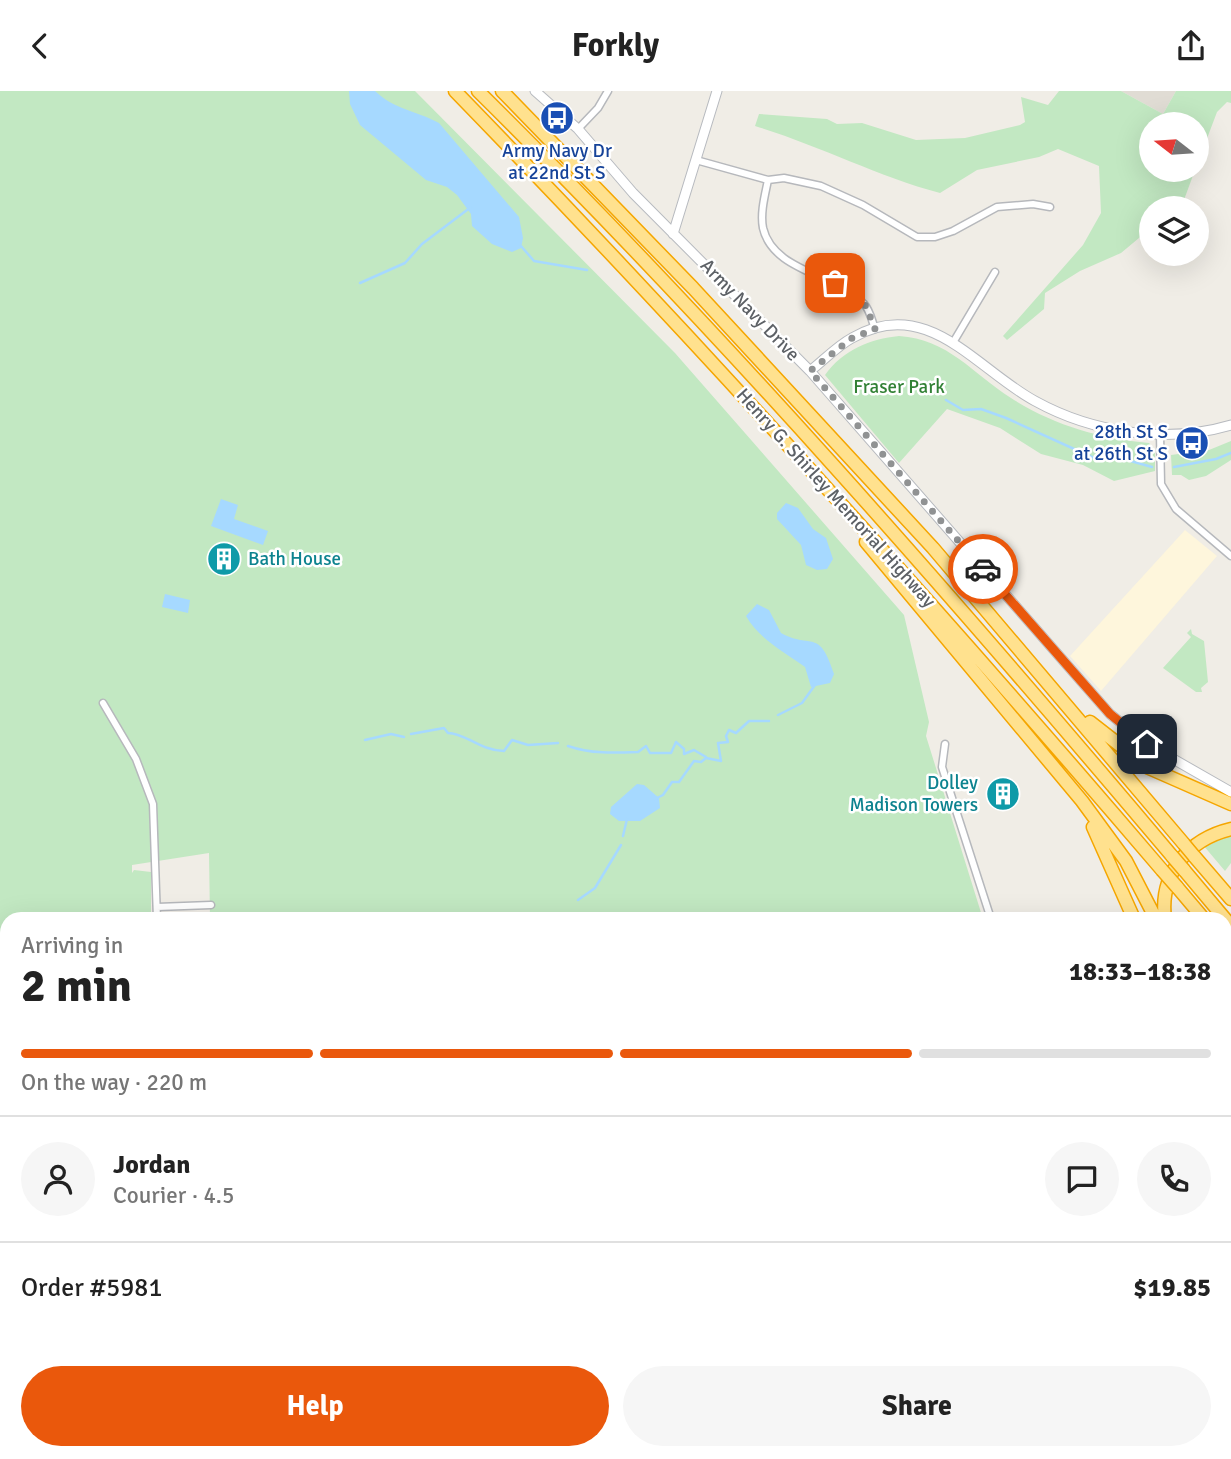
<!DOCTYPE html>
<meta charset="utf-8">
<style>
:root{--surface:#fff;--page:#f6f6f6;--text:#222;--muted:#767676;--line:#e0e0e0;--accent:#ea580c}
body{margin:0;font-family:Signika,sans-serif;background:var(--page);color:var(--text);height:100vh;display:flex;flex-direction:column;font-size:26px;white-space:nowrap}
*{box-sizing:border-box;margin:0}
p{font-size:23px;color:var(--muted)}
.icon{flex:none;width:38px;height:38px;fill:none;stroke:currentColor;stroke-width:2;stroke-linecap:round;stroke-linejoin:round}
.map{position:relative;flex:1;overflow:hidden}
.details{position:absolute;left:0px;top:821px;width:1232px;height:548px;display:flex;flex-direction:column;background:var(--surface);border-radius:21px 21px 0 0;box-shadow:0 7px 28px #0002}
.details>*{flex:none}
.needle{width:46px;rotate:287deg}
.controls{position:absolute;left:1139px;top:21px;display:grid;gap:14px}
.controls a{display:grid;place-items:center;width:70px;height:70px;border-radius:50%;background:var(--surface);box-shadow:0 7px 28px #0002;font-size:35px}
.pin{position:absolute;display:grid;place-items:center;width:60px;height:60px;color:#fff;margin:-30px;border-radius:14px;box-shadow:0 4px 10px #0006}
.courier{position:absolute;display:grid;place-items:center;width:70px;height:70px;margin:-35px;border:5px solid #ea580c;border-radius:50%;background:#fff;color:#222;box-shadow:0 2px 9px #0007}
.head em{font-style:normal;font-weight:800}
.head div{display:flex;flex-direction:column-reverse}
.head{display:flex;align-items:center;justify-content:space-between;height:119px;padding:0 21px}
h1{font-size:46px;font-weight:800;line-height:52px}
.bar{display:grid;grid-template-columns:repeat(4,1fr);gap:10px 7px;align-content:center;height:84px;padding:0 21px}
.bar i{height:9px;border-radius:5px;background:var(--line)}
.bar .current{background:var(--accent)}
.bar p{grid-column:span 4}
.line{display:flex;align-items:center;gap:18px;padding:0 21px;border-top:2px solid var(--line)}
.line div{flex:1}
.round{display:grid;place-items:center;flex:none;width:74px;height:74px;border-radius:37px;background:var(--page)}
.action{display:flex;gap:14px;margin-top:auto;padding:14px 21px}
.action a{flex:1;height:80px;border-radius:42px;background:var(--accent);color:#fff;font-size:28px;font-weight:800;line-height:80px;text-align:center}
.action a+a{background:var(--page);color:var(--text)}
header{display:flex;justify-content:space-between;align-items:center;height:91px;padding:0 21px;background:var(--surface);font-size:32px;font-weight:800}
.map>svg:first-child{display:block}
</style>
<header><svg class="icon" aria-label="back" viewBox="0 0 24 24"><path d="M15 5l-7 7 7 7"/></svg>Forkly<svg class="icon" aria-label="share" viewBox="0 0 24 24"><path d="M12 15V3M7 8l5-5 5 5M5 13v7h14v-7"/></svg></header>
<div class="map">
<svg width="1231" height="1368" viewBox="0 0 1231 1368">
<rect width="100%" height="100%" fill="#f0ede6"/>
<path fill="#fef6dc" d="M 1185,439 L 1217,465 L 1101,600 L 1070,565 Z
M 1225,1106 L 1231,1107 L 1231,1267 L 1225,1268 Z
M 1225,1288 L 1231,1288 L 1231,1350 L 1225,1350 Z"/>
<path fill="#e0dcd4" d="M 1121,0 L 1176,0 L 1163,23 Z
M 822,1362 L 904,1362 L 954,1368 L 822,1368 Z"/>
<path fill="#c2e8c2" d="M 0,0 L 415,0 L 675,262 L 904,524 L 929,631 L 926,645 L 983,828 L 210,828 L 209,762 L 132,774 L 132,782 L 134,779 L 151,781 L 151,828 L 7,828 L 7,949 L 0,946 Z
M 1059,0 L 1121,0 L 1163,23 L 1176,0 L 1231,0 L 1231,12 L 1227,11 L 1217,21 L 1197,74 L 1197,33 L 1152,33 L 1152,79 L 1195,79 L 1181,117 L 1152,117 L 1151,137 L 1121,162 L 1080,180 L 1045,202 L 1044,218 L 1007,249 L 1003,245 L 1083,154 L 1101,122 L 1099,75 L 1058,58 L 1039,66 L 977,79 L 940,102 C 877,85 818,54 755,35 L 759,23 L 827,28 L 837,33 L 862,32 L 916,49 L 965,47 L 1020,34 L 1025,31 L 1021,6 L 1048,14 Z
M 899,245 C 948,248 972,282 1011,307 C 1053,334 1099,347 1149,352 L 1155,359 L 1155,380 L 1114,390 L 1083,374 L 1041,363 L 1000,337 L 947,318 L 899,372 L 825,284 C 843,259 870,248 899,245 Z
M 1231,350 L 1231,369 L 1206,385 L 1189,389 L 1181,384 L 1172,384 L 1171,364 L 1209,359 Z
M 1191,538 L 1192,543 L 1204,550 L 1208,591 L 1201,597 L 1202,601 L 1196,601 L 1163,577 L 1191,546 L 1187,542 Z
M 1231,744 L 1231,772 L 1225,780 L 1203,754 Z"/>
<path fill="#a6d9ff" d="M 349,0 L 375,0 C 395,19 415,19 439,32 L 519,126 L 523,147 L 521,157 L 512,161 L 492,153 L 472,135 L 471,123 L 457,104 L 447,96 L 426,89 L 360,34 L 350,13 Z
M 221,408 L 238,414 L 234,428 L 268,440 L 263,454 L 211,435 Z
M 786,412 L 798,417 L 813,438 L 826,447 L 833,468 L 827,478 L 817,479 L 806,474 L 801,454 L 777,428 L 777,422 Z
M 165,503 L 190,509 L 188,522 L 162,516 Z
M 757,513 L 769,519 L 781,542 C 812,559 819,536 834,583 L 830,592 L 811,596 L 805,576 C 783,560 760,549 746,525 Z
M 637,693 L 644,694 L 659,707 L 660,717 L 640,730 L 619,730 L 610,723 L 611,716 Z"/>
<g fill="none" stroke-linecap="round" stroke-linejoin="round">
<path stroke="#a6d9ff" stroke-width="2.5" d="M 521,155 L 534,170 L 587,179
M 360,192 L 405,172 L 422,153 L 471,116
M 946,309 L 963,319 L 981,318 L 1006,327 L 1094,367 L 1120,367 L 1152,376
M 1174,376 L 1216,368 L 1231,362
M 778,624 L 802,612 L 815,594
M 411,643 L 444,637 L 448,642 C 465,642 481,660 504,660 L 512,649 L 528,654 L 558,652
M 365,649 L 391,643 L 404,646
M 568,655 C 591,663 614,662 638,661 L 646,655 L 650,662 L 671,662 L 676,651 L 684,658 L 684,663 L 694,659 L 706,666
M 655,708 L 663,704 L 672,691 L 679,691 L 694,670 L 701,671 L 706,667 L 721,670 L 718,652 L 728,651 L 726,645 L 729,639 L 736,642 L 749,630 L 769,630
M 623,745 L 627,728
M 578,809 L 595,797 L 621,754"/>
<g stroke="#b6b8bc" stroke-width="9">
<path id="street" d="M 578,38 L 598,17 L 608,0
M 696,69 L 768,89 L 784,87 L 821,95 L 863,114 L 917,146 L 935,146 L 953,140 L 997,116 L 1033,113 L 1050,116
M 768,89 C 765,104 760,122 763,137 C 773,181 837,183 864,213 C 870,219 872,230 875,238
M 954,250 L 995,181
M 1160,343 L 1161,393 L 1176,418 L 1231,465
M 103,612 L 136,668 L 153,713 L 157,828
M 945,653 L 942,676 L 991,828
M 157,816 L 211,814
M 0,996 L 7,993
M 113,1362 L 118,1368
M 728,1362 L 729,1368
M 1101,1362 L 1114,1368
M 107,1368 L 110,1362
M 1049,1368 L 1063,1362"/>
</g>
<g stroke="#b7babf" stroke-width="11">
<path id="secondary" d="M 535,0 L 578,38 L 633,102 L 810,280 L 1110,623 L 1147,653 L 1231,701
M 673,143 L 717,0
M 810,280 C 823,270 837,255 852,247 C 927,203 977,279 1035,310 C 1093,342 1167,353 1231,334
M 1225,1278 L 1231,1277
M 565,1368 L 600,1362"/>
</g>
<g stroke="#f4c85a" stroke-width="12">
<path id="primary" d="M 1225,883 L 1231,882
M 1225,897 L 1231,896
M 200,1368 L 221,1362
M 233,1368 L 253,1362"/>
</g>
<g stroke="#f5a600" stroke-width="15">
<path id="highway" d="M 455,0 C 700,252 934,512 1162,779
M 478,0 C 723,242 950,502 1172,765
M 502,0 L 693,197 L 933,457 L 1184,753
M 866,451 L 1082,710 L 1126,770 L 1156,828
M 1090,631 L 1149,677 L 1231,713
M 1093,736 L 1134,828
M 1194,765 L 1231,808
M 1184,779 L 1231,835
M 1177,796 L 1204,828
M 1165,828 C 1159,782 1189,748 1231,738
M 1225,853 L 1231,861
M 1225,918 L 1231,921
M 1225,949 L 1231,957"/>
</g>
<use href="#street" stroke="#fff" stroke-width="6"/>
<use href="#secondary" stroke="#fff" stroke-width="9"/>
<use href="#primary" stroke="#fff1ab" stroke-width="10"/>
<use href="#highway" stroke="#ffe18e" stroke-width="12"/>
<g stroke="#f5a600" stroke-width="15" stroke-linecap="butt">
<path id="highway-bridge" d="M 1184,753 L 1194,765
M 1172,765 L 1184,779
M 1162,779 L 1177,796"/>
</g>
<use href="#highway-bridge" stroke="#ffe18e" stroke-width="12"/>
</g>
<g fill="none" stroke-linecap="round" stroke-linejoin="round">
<path stroke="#909293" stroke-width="7" stroke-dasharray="0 12.6" d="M 835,192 L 866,215 L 875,238 L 852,247 L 810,280 L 983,478"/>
<path stroke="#ea580c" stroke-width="9" d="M 983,478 L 1110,623 L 1147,653"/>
</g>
<defs>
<g id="bus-disc" transform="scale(1.75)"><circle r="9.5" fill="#1a4fb4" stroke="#fff"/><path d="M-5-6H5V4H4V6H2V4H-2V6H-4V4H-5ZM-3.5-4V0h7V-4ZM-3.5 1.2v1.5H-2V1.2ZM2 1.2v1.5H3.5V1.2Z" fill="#fff"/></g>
<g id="building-disc" transform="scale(1.75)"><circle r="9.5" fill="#0f9aa8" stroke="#fff"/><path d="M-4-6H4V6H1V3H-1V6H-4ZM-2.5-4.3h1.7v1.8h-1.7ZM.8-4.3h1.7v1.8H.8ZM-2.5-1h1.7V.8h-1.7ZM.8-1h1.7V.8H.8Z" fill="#fff"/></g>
</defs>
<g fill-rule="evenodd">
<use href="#bus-disc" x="557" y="27"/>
<use href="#bus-disc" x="1192" y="352"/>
<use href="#building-disc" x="224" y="468"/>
<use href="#building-disc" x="1003" y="703"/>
</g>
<g text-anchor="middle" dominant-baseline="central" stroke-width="5" stroke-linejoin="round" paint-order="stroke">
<g font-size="19" fill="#164399" stroke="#fff">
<text x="557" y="60">Army Navy Dr<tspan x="557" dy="22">at 22nd St S</tspan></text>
<text x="1168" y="341" text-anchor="end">28th St S<tspan x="1168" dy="22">at 26th St S</tspan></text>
</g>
<g font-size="19" fill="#5d6166" stroke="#fff">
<text transform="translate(750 219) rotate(46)">Army Navy Drive</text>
<text transform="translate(836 407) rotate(48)">Henry G. Shirley Memorial Highway</text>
</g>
<g font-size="19" fill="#328135" stroke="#fff">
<text x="899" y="296">Fraser Park</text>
</g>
<g font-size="19" fill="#0d838f" stroke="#fff" text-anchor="start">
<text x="248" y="468">Bath House</text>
<text x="978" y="692" text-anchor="end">Dolley<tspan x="978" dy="22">Madison Towers</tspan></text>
</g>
</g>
</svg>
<div class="controls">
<a><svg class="needle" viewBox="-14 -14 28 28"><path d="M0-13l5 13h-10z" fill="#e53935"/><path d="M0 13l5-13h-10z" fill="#767676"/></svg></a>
<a><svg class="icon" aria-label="layers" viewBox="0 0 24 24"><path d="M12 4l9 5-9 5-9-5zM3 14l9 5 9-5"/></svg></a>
</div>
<div class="pin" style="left:835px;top:192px;background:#ea580c"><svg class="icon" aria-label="bag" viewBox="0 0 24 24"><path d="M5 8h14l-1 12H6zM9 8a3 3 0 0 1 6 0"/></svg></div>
<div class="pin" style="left:1147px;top:653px;background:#1f2937"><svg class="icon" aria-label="home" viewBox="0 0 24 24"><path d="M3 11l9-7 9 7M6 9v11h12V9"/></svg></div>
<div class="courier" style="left:983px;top:478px"><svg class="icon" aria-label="car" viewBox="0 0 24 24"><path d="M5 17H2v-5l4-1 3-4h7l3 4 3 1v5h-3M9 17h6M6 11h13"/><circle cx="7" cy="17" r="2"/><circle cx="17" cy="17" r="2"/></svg></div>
<section class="details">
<div class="head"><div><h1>2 min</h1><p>Arriving in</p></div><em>18:33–18:38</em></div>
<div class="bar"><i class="current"></i><i class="current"></i><i class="current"></i><i></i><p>On the way · 220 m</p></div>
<div class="line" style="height:126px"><a class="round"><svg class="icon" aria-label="person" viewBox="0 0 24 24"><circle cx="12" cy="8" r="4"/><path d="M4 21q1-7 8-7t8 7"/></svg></a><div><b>Jordan</b><p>Courier · 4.5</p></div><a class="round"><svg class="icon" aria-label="chat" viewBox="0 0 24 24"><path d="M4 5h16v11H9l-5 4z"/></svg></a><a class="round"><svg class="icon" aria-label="phone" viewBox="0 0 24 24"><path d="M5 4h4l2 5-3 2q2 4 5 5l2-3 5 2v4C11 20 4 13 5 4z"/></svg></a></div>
<div class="line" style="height:91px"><div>Order #5981</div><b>$19.85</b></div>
<div class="action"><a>Help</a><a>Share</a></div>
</section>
</div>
